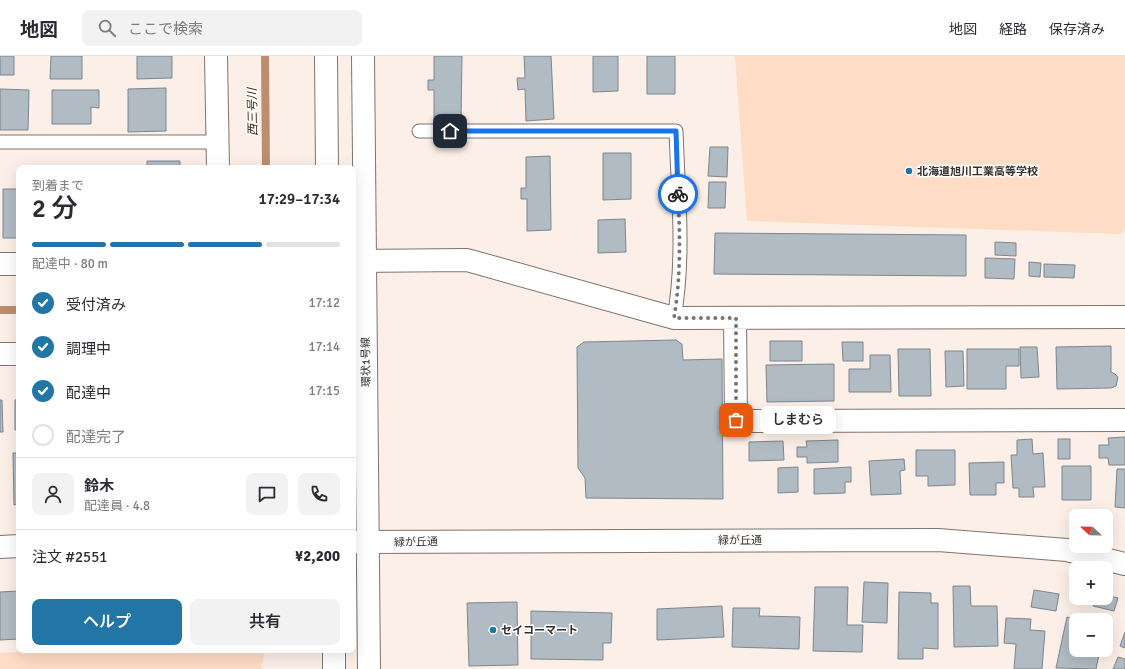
<!DOCTYPE html>
<html lang="ja">
<meta charset="utf-8">
<style>
:root{--surface:#fff;--page:#f2f2f3;--text:#2b2b33;--muted:#7c7c81;--line:#e1e1e2;--accent:#2176a6}
body{margin:0;font-family:Signika,"Noto Sans JP",sans-serif;background:var(--page);color:var(--text);height:100vh;display:flex;flex-direction:column;font-size:15px;white-space:nowrap}
*{box-sizing:border-box;margin:0}
p{font-size:13px;color:var(--muted)}
.icon{flex:none;width:22px;height:22px;fill:none;stroke:currentColor;stroke-width:2;stroke-linecap:round;stroke-linejoin:round}
.map{position:relative;flex:1;overflow:hidden}
.drawer{position:absolute;left:16px;top:109px;width:340px;height:488px;display:flex;flex-direction:column;background:var(--surface);border-radius:8px;box-shadow:0 4px 16px #0002}
.drawer>*{flex:none}
.needle{width:26px;rotate:292deg}
.fabs{position:absolute;left:1069px;top:453px;display:grid;gap:8px}
.fabs a{display:grid;place-items:center;width:44px;height:44px;border-radius:8px;background:var(--surface);box-shadow:0 4px 16px #0002;font-size:20px}
.pin{position:absolute;display:grid;place-items:center;width:34px;height:34px;color:#fff;margin:-17px;border-radius:8px;box-shadow:0 2px 6px #0006}
.courier{position:absolute;display:grid;place-items:center;width:40px;height:40px;margin:-20px;border:3px solid #1a73e8;border-radius:50%;background:#fff;color:#222;box-shadow:0 1px 5px #0007}
.bubble{position:absolute;height:28px;border-radius:8px;background:var(--surface);box-shadow:0 4px 16px #0002;font-size:13px;font-weight:600;line-height:28px;text-align:center}
.overview em{font-style:normal;font-weight:600}
.overview div{display:flex;flex-direction:column-reverse}
.overview{display:flex;align-items:center;justify-content:space-between;height:68px;padding:0 16px}
h1{font-size:26px;font-weight:600;line-height:30px}
.bar{display:grid;grid-template-columns:repeat(4,1fr);gap:6px 4px;align-content:center;height:48px;padding:0 16px}
.bar i{height:5px;border-radius:3px;background:var(--line)}
.bar .selected{background:var(--accent)}
.bar p{grid-column:span 4}
.line{display:flex;align-items:center;gap:10px;padding:0 16px;border-top:1px solid var(--line)}
.line div{flex:1}
.round{display:grid;place-items:center;flex:none;width:42px;height:42px;border-radius:8px;background:var(--page)}
ol{padding:0 16px;list-style:none}
li{display:flex;align-items:center;gap:12px;height:44px}
li p{margin-inline-start:auto}
li .icon{padding:4px;border-radius:50%;background:var(--accent);color:#fff;stroke-width:4}
li:last-child{color:var(--muted)}
li i{width:22px;height:22px;border:2px solid var(--line);border-radius:50%}
.action{display:flex;gap:8px;margin-top:auto;padding:8px 16px}
.action a{flex:1;height:46px;border-radius:8px;background:var(--accent);color:#fff;font-size:16px;font-weight:600;line-height:46px;text-align:center}
.action a+a{background:var(--page);color:var(--text)}
header{display:flex;align-items:center;gap:24px;box-sizing:border-box;height:56px;padding:0 20px;background:var(--surface);border-bottom:1px solid var(--line)}
header strong{font-size:19px}
nav{display:flex;gap:22px;margin-inline-start:auto;font-size:14px}
.search{width:280px;height:36px;background:var(--page);display:flex;align-items:center;gap:10px;box-sizing:border-box;padding:0 14px;border-radius:8px;color:var(--muted);font-size:15px}
.map>svg:first-child{display:block}
</style>
<header>
<strong>地図</strong>
<div class="search"><svg class="icon" aria-label="search" viewBox="0 0 24 24"><circle cx="10" cy="10" r="6"/><path d="M15 15l6 6"/></svg>ここで検索</div>
<nav><a>地図</a><a>経路</a><a>保存済み</a></nav>
</header>
<div class="map">
<svg width="1125" height="613" viewBox="0 0 1125 613">
<rect width="100%" height="100%" fill="#fbefe7"/>
<path fill="#fedcc5" d="M 735,0 L 1125,0 L 1125,173 L 1121,178 L 747,165 Z
M 53,594 L 265,594 L 261,613 L 0,613 L 0,597 Z"/>
<g fill="none" stroke-linecap="round" stroke-linejoin="round">
<path stroke="#bd8e6d" stroke-width="8" d="M 265,0 L 266,112
M 0,254 L 19,254"/>
</g>
<path fill="#b0bbc3" stroke="#7c868e" d="M 0,0 L 14,0 L 14,19 L 0,19 Z
M 51,0 L 82,0 L 82,23 L 50,23 Z
M 137,0 L 172,0 L 172,22 L 137,23 Z
M 434,0 L 462,0 L 461,64 L 434,64 L 434,34 L 428,34 L 428,24 L 434,24 Z
M 524,0 L 551,0 L 554,63 L 526,65 L 525,33 L 518,34 L 517,22 L 525,22 Z
M 593,0 L 618,0 L 618,35 L 593,36 Z
M 647,0 L 675,0 L 675,38 L 647,38 Z
M 166,32 L 166,75 L 128,76 L 128,33 Z
M 0,33 L 29,34 L 28,74 L 0,74 Z
M 52,34 L 99,34 L 99,52 L 91,51 L 91,68 L 52,68 Z
M 710,91 L 728,91 L 727,121 L 708,120 Z
M 603,97 L 631,97 L 631,143 L 603,144 Z
M 550,100 L 551,174 L 527,175 L 527,143 L 521,143 L 521,132 L 526,132 L 526,101 Z
M 147,105 L 180,105 L 180,112 L 147,112 Z
M 709,126 L 726,126 L 725,152 L 708,152 Z
M 3,133 L 19,133 L 19,182 L 3,182 Z
M 625,163 L 626,196 L 598,197 L 598,164 Z
M 715,177 L 966,179 L 966,220 L 714,218 Z
M 995,186 L 1016,187 L 1016,200 L 995,199 Z
M 985,202 L 1015,203 L 1014,223 L 985,222 Z
M 1029,206 L 1041,207 L 1040,221 L 1029,220 Z
M 1044,208 L 1075,209 L 1074,222 L 1044,221 Z
M 676,284 L 682,288 L 683,304 L 722,303 L 723,443 L 586,442 L 585,422 L 578,412 L 577,291 L 584,286 Z
M 770,285 L 802,285 L 802,305 L 770,305 Z
M 842,286 L 863,286 L 863,305 L 843,305 Z
M 1111,290 L 1111,316 L 1115,318 L 1118,321 L 1116,330 L 1111,332 L 1057,333 L 1056,291 Z
M 1020,291 L 1037,291 L 1039,321 L 1021,322 Z
M 898,293 L 930,293 L 931,340 L 899,340 Z
M 967,293 L 1019,293 L 1019,310 L 1006,310 L 1006,333 L 967,333 Z
M 945,295 L 963,295 L 964,330 L 946,331 Z
M 870,299 L 890,299 L 891,336 L 849,336 L 849,313 L 870,313 Z
M 834,308 L 834,345 L 767,346 L 766,309 Z
M 19,343 L 19,374 L 15,374 L 15,344 Z
M 0,344 L 2,344 L 3,376 L 0,376 Z
M 1125,381 L 1125,409 L 1109,409 L 1108,402 L 1099,402 L 1099,389 L 1109,389 L 1108,382 Z
M 1032,383 L 1033,398 L 1043,397 L 1045,431 L 1033,431 L 1034,441 L 1019,441 L 1019,432 L 1013,432 L 1011,399 L 1017,399 L 1017,384 Z
M 1058,383 L 1070,383 L 1070,403 L 1058,403 Z
M 838,384 L 838,406 L 807,407 L 807,401 L 797,401 L 797,391 L 807,391 L 806,385 Z
M 783,385 L 784,404 L 749,405 L 749,386 Z
M 916,394 L 955,394 L 955,429 L 928,430 L 928,420 L 916,420 Z
M 13,397 L 19,397 L 19,448 L 14,449 Z
M 904,403 L 905,414 L 900,415 L 901,438 L 871,439 L 869,405 Z
M 1004,406 L 1004,427 L 996,427 L 996,439 L 970,439 L 969,407 Z
M 1062,410 L 1091,410 L 1091,444 L 1062,444 Z
M 798,411 L 798,436 L 778,437 L 778,412 Z
M 851,411 L 851,426 L 845,426 L 845,437 L 814,438 L 814,413 Z
M 1117,413 L 1125,413 L 1125,452 L 1115,451 Z
M 864,526 L 888,527 L 887,567 L 862,566 Z
M 953,530 L 970,530 L 971,550 L 997,550 L 998,590 L 954,591 Z
M 815,531 L 848,531 L 847,569 L 863,569 L 862,596 L 813,595 Z
M 1034,534 L 1059,538 L 1056,555 L 1031,551 Z
M 19,535 L 19,583 L 0,584 L 0,536 Z
M 899,536 L 931,537 L 931,547 L 938,547 L 938,593 L 923,592 L 923,603 L 898,603 Z
M 1106,539 L 1118,542 L 1114,555 L 1093,550 L 1095,542 L 1106,542 Z
M 517,546 L 518,609 L 469,610 L 467,547 Z
M 722,550 L 724,581 L 657,584 L 657,553 Z
M 733,552 L 760,552 L 759,560 L 800,561 L 799,593 L 732,591 Z
M 531,555 L 612,557 L 611,587 L 603,587 L 603,604 L 531,603 Z
M 1067,561 L 1080,564 L 1076,564 L 1076,594 L 1100,594 L 1096,613 L 1056,612 Z
M 1006,562 L 1031,563 L 1030,574 L 1045,575 L 1042,613 L 1014,613 L 1016,588 L 1004,587 Z
M 1125,576 L 1125,592 L 1120,590 Z
M 1118,601 L 1125,603 L 1125,613 L 1113,613 Z"/>
<g fill="none" stroke-linecap="round" stroke-linejoin="round">
<g stroke="#7f746d" stroke-width="15">
<path id="service" d="M 419,75 L 676,75 C 678,137 685,201 674,262
M 0,86 L 217,86"/>
</g>
<g stroke="#7f746d" stroke-width="24">
<path id="minor" d="M 216,0 L 218,112
M 353,205 L 467,204 L 674,262 L 1125,261
M 0,208 L 19,208
M 735,262 L 736,365 L 1125,364
M 0,298 L 19,298"/>
</g>
<g stroke="#7f746d" stroke-width="24">
<path id="tertiary" d="M 353,486 L 938,484 L 1067,494 L 1125,508
M 0,491 L 19,490"/>
</g>
<g stroke="#7f746d" stroke-width="24">
<path id="primary" d="M 326,0 L 327,112
M 363,0 L 369,613
M 334,594 L 334,613"/>
</g>
<use href="#service" stroke="#fff" stroke-width="13"/>
<use href="#minor" stroke="#fff" stroke-width="22"/>
<use href="#tertiary" stroke="#fff" stroke-width="22"/>
<use href="#primary" stroke="#fff" stroke-width="22"/>
</g>
<g fill="none" stroke-linecap="round" stroke-linejoin="round">
<path stroke="#79726d" stroke-width="4" stroke-dasharray="0 7.2" d="M 678,138 C 680,179 681,221 674,262 L 736,262 L 736,364"/>
<path stroke="#1a73e8" stroke-width="5" d="M 450,75 L 676,75 L 678,138"/>
</g>
<g fill="#2176a6" stroke="#fff" stroke-width="1.5">
<circle cx="909" cy="115" r="4"/>
<circle cx="493" cy="574" r="4"/>
</g>
<g text-anchor="middle" dominant-baseline="central" stroke-width="3" stroke-linejoin="round" paint-order="stroke">
<g font-size="11" font-weight="bold" fill="#332f2c" stroke="#fff" text-anchor="start">
<text x="917" y="115">北海道旭川工業高等学校</text>
<text x="501" y="574">セイコーマート</text>
</g>
<g font-size="11" fill="#332f2c" stroke="#fff">
<text transform="translate(366 306) rotate(-91)">環状1号線</text>
<text x="740" y="484">緑が丘通</text>
<text transform="translate(416 486) rotate(-1)">緑が丘通</text>
</g>
<g font-size="12" font-style="italic" fill="#3f2511" stroke="#fff">
<text transform="translate(253 56) rotate(-91)">西三号川</text>
</g>
</g>
</svg>
<div class="fabs">
<a><svg class="needle" viewBox="-14 -14 28 28"><path d="M0-13l5 13h-10z" fill="#e53935"/><path d="M0 13l5-13h-10z" fill="#7c7c81"/></svg></a>
<a>+</a>
<a>−</a>
</div>
<div class="pin" style="left:736px;top:364px;background:#ea580c"><svg class="icon" aria-label="bag" viewBox="0 0 24 24"><path d="M5 8h14l-1 12H6zM9 8a3 3 0 0 1 6 0"/></svg></div>
<div class="pin" style="left:450px;top:75px;background:#1f2937"><svg class="icon" aria-label="home" viewBox="0 0 24 24"><path d="M3 11l9-7 9 7M6 9v11h12V9"/></svg></div>
<div class="courier" style="left:678px;top:138px"><svg class="icon" aria-label="bike" viewBox="0 0 24 24"><circle cx="6" cy="16" r="4"/><circle cx="18" cy="16" r="4"/><path d="M6 16l4-8h5l3 8M10 8l3 8H6M13 5h3"/></svg></div>
<div class="bubble" style="left:760px;top:350px;width:76px">しまむら</div>
<section class="drawer">
<div class="overview"><div><h1>2 分</h1><p>到着まで</p></div><em>17:29–17:34</em></div>
<div class="bar"><i class="selected"></i><i class="selected"></i><i class="selected"></i><i></i><p>配達中 · 80 m</p></div>
<ol>
<li><svg class="icon" aria-label="check" viewBox="0 0 24 24"><path d="M5 12l5 5 9-10"/></svg>受付済み<p>17:12</p></li>
<li><svg class="icon" aria-label="check" viewBox="0 0 24 24"><path d="M5 12l5 5 9-10"/></svg>調理中<p>17:14</p></li>
<li><svg class="icon" aria-label="check" viewBox="0 0 24 24"><path d="M5 12l5 5 9-10"/></svg>配達中<p>17:15</p></li>
<li><i></i>配達完了</li>
</ol>
<div class="line" style="height:72px"><a class="round"><svg class="icon" aria-label="person" viewBox="0 0 24 24"><circle cx="12" cy="8" r="4"/><path d="M4 21q1-7 8-7t8 7"/></svg></a><div><b>鈴木</b><p>配達員 · 4.8</p></div><a class="round"><svg class="icon" aria-label="chat" viewBox="0 0 24 24"><path d="M4 5h16v11H9l-5 4z"/></svg></a><a class="round"><svg class="icon" aria-label="phone" viewBox="0 0 24 24"><path d="M5 4h4l2 5-3 2q2 4 5 5l2-3 5 2v4C11 20 4 13 5 4z"/></svg></a></div>
<div class="line" style="height:52px"><div>注文 #2551</div><b>¥2,200</b></div>
<div class="action"><a>ヘルプ</a><a>共有</a></div>
</section>
</div>
